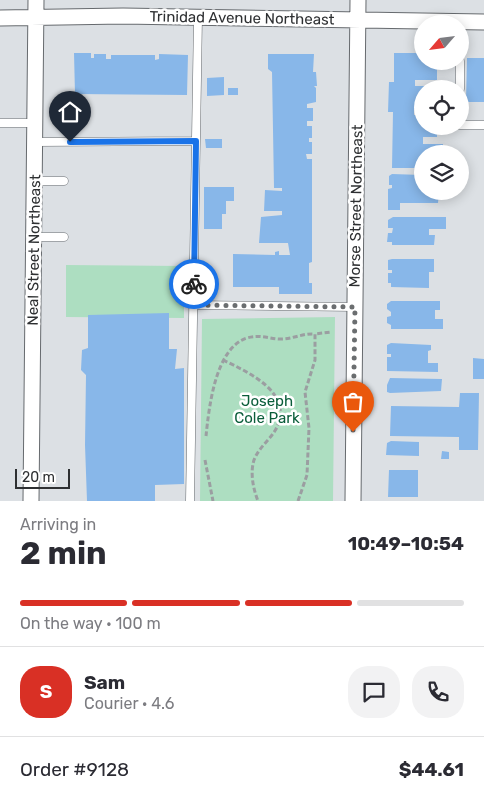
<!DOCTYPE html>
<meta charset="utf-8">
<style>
:root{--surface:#fff;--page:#f2f2f3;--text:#2b2b33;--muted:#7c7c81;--line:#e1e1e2;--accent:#d93025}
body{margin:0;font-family:Rubik,sans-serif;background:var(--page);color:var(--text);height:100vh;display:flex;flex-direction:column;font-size:19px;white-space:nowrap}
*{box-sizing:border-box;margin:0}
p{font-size:16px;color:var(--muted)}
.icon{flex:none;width:28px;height:28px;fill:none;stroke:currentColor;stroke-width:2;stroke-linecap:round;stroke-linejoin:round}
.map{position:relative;height:501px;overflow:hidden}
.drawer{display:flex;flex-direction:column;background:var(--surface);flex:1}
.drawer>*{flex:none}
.needle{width:32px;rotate:242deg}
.buttons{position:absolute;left:414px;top:15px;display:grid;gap:10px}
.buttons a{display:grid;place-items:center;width:55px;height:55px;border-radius:50%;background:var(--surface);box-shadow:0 2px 12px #0003;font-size:25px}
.scale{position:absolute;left:15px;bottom:12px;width:55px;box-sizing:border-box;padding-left:5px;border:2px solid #2e3032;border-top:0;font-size:14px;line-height:18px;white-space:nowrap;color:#2e3032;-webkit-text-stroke:4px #fff;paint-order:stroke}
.pin{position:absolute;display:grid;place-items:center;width:42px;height:42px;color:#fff;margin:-51px -21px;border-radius:50% 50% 50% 0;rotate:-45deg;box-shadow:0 0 5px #0007}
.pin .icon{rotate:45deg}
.courier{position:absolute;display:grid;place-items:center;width:50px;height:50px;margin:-25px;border:4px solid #1a73e8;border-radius:50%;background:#fff;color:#222;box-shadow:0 1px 6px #0007}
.summary em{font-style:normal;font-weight:700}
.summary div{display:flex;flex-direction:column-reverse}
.summary{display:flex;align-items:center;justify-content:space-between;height:85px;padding:0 20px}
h1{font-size:32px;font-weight:700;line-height:38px}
.bar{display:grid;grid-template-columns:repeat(4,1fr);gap:8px 5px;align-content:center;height:60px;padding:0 20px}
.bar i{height:6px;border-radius:4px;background:var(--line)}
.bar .on{background:var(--accent)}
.bar p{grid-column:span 4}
.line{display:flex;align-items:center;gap:12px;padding:0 20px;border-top:1px solid var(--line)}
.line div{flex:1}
.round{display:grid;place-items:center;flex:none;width:52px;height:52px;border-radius:20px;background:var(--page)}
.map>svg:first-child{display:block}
</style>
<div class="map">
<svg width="484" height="501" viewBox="0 0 484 501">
<rect width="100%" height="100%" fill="#dce0e4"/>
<path fill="#addec1" d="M 66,265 L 184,266 L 184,318 L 66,317 Z
M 335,317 L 333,501 L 200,501 L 202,319 Z"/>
<path fill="#88b7e9" d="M 74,53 L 91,53 L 91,58 L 94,58 L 94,54 L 106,54 L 106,59 L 111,59 L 111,55 L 155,55 L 155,60 L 159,59 L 159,54 L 188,55 L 187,95 L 75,94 Z
M 394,53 L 422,53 L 422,61 L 437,61 L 437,80 L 415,80 L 415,86 L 441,86 L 441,89 L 422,89 L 422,109 L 414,109 L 414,115 L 422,115 L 422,126 L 437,126 L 437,137 L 423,137 L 423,144 L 443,144 L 443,154 L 422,154 L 422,168 L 392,168 L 393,112 L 388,112 L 389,82 L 394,82 Z
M 268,54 L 314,54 L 313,72 L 316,72 L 317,86 L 314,86 L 316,88 L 316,102 L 307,104 L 307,108 L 313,108 L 313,121 L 307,121 L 307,126 L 312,126 L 312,138 L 309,138 L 309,142 L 312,142 L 312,154 L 306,154 L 307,159 L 312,159 L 312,262 L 309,263 L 309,283 L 312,283 L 312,294 L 279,294 L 279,287 L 233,287 L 233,254 L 275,255 L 275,252 L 279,251 L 279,255 L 290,255 L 288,243 L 259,243 L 261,217 L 282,215 L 282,211 L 264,211 L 265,190 L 282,191 L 282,188 L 274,188 L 272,72 L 268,69 Z
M 467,58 L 484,58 L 484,102 L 466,102 Z
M 224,77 L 224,95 L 207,96 L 207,78 Z
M 228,88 L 238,88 L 238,95 L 228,95 Z
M 205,139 L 222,139 L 222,148 L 206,148 Z
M 392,174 L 422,175 L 422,191 L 439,191 L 438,203 L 400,203 L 400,210 L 388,210 L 388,189 L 392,188 L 392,185 L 389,185 L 389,176 Z
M 204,187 L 234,187 L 234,201 L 226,201 L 226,214 L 222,214 L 222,229 L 204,229 Z
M 393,217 L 446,217 L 446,229 L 429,229 L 429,235 L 435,235 L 434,245 L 392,245 L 392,242 L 387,242 L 388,233 L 392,233 L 393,228 L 388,228 L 388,220 Z
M 392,259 L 434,259 L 434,272 L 429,272 L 429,288 L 391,287 L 391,283 L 388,283 L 388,273 L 392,273 L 392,270 L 388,270 L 388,260 Z
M 391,301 L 440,301 L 440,310 L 435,310 L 435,319 L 443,319 L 443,329 L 391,329 L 391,325 L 387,323 L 387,317 L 391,316 L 391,312 L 387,309 L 387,304 Z
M 169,313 L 169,349 L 177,349 L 175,369 L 184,368 L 184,484 L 155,485 L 155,501 L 87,501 L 85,445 L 86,375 L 81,370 L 82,350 L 88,348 L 88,315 Z
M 391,343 L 431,345 L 431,350 L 428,351 L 428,363 L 438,363 L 438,372 L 387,371 L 387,357 L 391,357 L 391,354 L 387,354 L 387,345 Z
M 473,358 L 484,359 L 484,379 L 473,379 Z
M 390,378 L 442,379 L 441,391 L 390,393 L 387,392 L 387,385 Z
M 460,393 L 479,393 L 478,450 L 459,450 L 459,437 L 390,436 L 391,406 L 459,407 Z
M 391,441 L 419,442 L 419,456 L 386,455 L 387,443 Z
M 442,451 L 449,452 L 449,459 L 441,459 Z
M 389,470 L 418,470 L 418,497 L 388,497 Z"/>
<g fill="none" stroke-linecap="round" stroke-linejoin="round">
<g stroke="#666a6e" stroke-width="9">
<path id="service" d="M 460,54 L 460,22
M 460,89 L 460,61
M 0,123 L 35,123
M 460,125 L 484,125
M 35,142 L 196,141
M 35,181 L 64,181
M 34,237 L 64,237
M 193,305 L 355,307
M 190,501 L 198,17"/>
</g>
<g stroke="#666a6e" stroke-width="17">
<path id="minor" d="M 0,18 L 123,16 L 484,22
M 31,501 L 36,0
M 353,501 L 358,0"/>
</g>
<path stroke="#9b9ea1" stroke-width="3" stroke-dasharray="5 2.5" stroke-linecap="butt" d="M 223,360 C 248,372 295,393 276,429 C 270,440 259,447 254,460 C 250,473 253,488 258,501
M 206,436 C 209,408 215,348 247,338 C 260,334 269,339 281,339 C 293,339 303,333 315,334
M 205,460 L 213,501
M 298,501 L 307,475 L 309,428 L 305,392 L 315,360 L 315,334 L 331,332"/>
<use href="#service" stroke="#fff" stroke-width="8"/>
<use href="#minor" stroke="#fff" stroke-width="15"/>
</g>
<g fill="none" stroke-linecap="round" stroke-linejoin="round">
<path stroke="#6b6e70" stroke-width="5" stroke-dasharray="0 9" d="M 194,284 L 193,305 L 355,307 L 353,432"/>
<path stroke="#1a73e8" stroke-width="6" d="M 70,142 L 196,141 L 194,284"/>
</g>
<g text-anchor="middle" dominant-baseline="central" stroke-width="5" stroke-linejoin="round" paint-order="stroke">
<g font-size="15" fill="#2e3032" stroke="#fff">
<text transform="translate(242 18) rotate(1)">Trinidad Avenue Northeast</text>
<text transform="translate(356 206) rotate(-89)">Morse Street Northeast</text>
<text transform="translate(34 250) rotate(-89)">Neal Street Northeast</text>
</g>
<g font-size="15" fill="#0a5d3a" stroke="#fff">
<text x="267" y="401">Joseph<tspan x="267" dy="17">Cole Park</tspan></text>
</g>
</g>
</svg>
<div class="buttons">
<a><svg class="needle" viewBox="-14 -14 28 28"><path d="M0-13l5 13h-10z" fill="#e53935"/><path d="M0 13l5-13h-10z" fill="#7c7c81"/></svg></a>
<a><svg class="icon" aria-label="locate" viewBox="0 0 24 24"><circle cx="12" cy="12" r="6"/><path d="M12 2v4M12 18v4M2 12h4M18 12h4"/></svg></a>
<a><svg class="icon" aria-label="layers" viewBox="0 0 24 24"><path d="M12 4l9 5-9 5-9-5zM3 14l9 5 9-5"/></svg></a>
</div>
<div class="scale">20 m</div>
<div class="pin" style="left:353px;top:432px;background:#ea580c"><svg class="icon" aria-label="bag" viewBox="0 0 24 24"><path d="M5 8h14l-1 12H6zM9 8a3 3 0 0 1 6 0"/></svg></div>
<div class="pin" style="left:70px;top:142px;background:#1f2937"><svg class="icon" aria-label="home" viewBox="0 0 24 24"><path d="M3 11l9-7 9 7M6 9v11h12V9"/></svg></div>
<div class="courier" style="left:194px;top:284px"><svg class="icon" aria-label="bike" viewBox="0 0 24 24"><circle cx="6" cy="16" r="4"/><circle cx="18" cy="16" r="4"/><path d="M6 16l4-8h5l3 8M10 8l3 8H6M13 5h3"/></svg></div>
</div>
<section class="drawer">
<div class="summary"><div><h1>2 min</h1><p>Arriving in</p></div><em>10:49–10:54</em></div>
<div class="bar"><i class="on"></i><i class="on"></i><i class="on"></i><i></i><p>On the way · 100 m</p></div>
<div class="line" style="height:90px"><b class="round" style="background:var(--accent);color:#fff">S</b><div><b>Sam</b><p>Courier · 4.6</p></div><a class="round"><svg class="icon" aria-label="chat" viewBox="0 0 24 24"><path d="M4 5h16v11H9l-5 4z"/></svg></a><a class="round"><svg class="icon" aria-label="phone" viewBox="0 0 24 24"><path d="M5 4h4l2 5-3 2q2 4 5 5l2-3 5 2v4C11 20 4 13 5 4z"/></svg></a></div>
<div class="line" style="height:65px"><div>Order #9128</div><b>$44.61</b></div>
</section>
